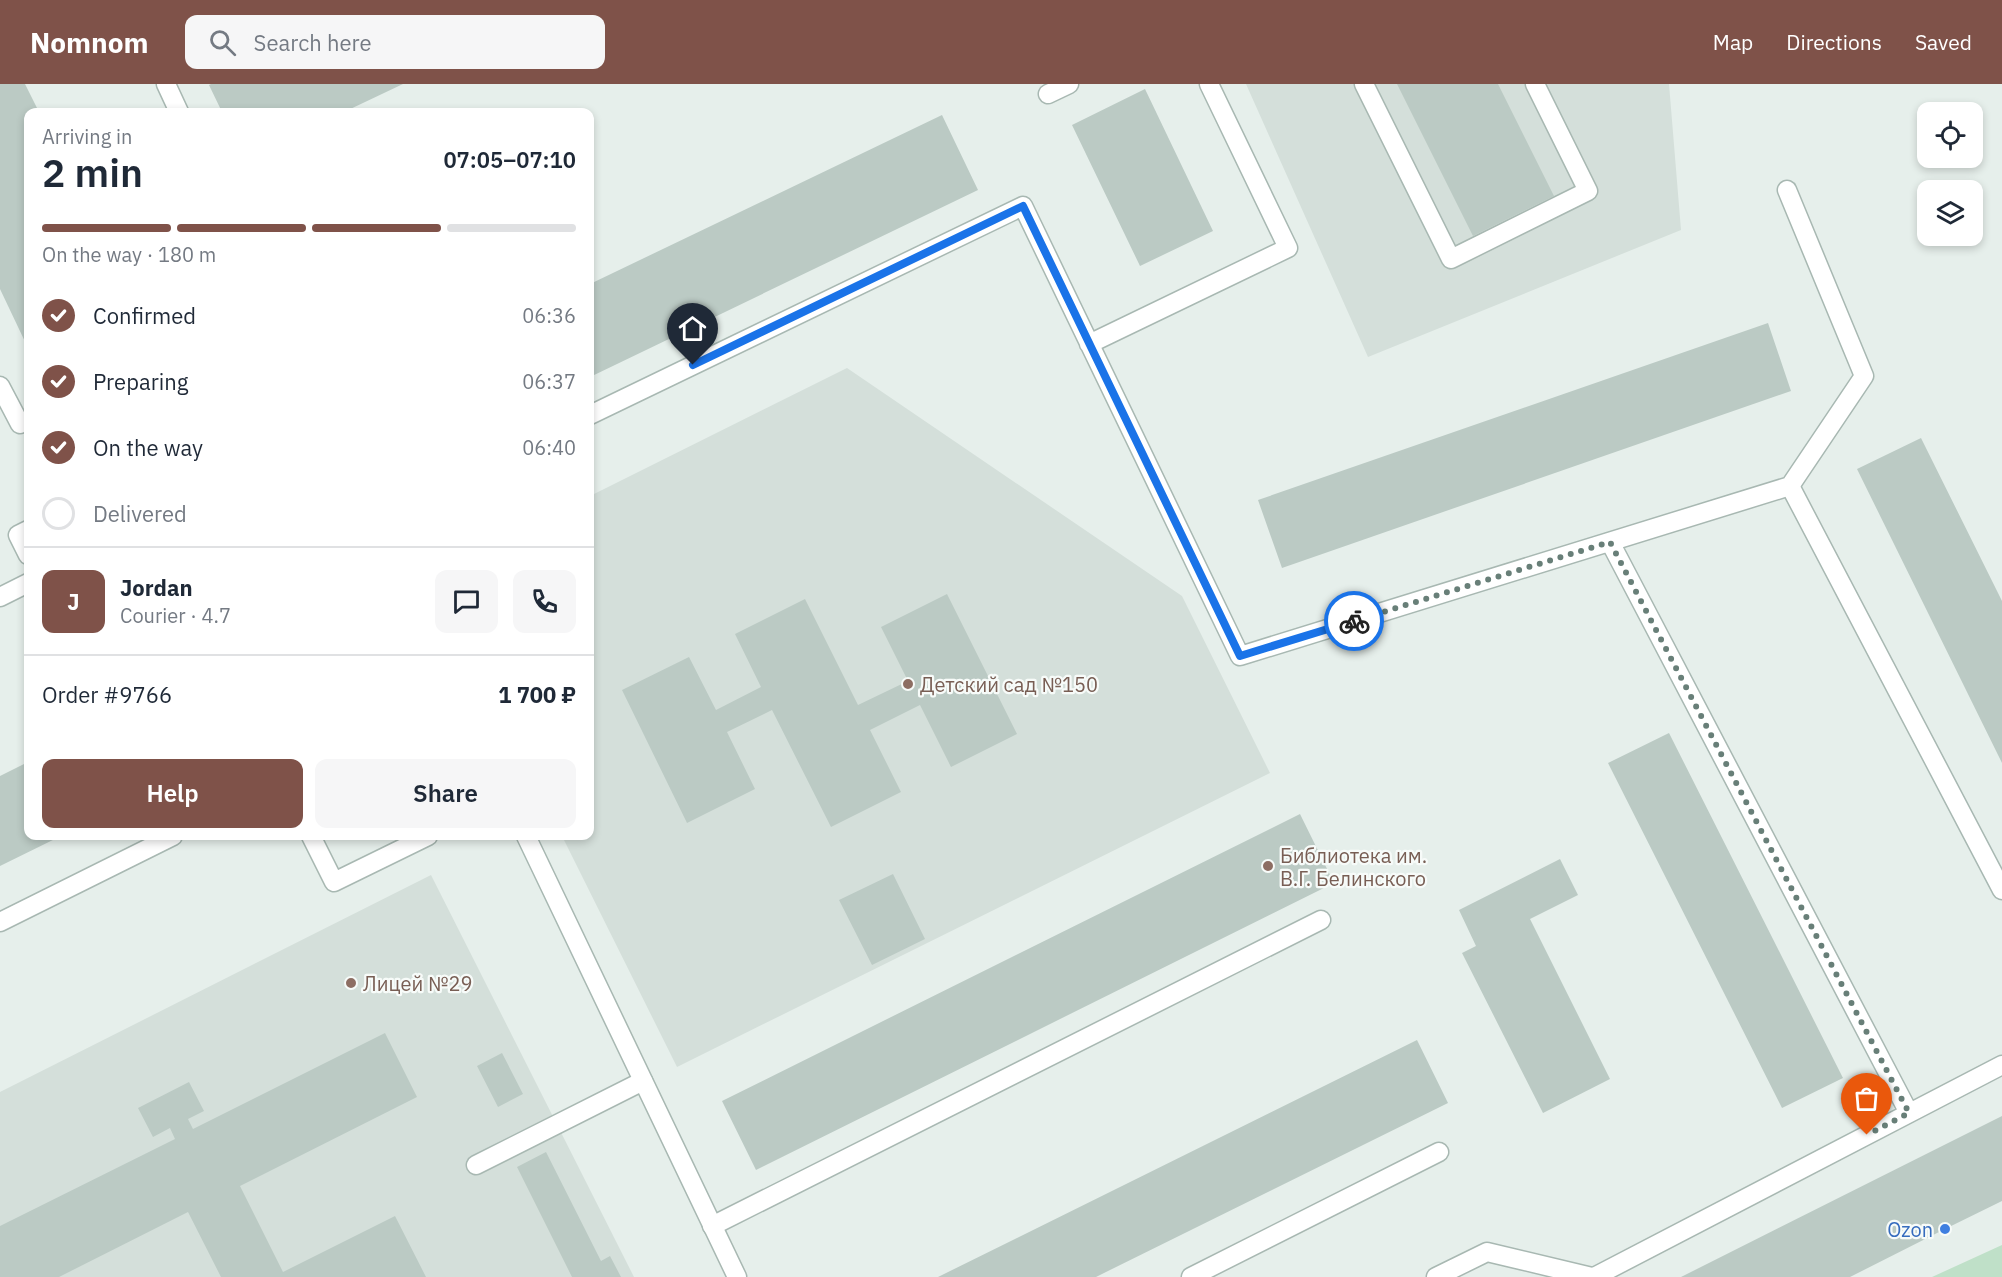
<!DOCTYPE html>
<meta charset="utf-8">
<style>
:root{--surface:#fff;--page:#f6f6f7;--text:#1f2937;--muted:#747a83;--line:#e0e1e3;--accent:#7f5249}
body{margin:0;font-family:"IBM Plex Sans",sans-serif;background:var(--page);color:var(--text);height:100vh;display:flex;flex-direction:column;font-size:22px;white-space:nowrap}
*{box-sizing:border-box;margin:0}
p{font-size:20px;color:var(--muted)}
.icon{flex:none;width:33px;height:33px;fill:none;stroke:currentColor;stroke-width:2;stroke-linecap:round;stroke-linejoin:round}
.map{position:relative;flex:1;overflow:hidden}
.details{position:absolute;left:24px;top:24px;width:570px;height:732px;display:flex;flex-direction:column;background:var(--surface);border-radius:12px;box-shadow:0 3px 9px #0003}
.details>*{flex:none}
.fabs{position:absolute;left:1917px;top:18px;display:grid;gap:12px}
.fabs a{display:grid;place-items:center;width:66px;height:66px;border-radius:12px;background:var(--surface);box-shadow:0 3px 9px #0003;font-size:30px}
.pin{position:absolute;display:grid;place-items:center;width:51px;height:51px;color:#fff;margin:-62px -26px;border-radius:50% 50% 50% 0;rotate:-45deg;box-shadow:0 0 6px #0007}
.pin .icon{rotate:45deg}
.courier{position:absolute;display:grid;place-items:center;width:60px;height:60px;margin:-30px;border:4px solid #1a73e8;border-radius:50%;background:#fff;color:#222;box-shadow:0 2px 8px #0007}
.overview em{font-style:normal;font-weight:600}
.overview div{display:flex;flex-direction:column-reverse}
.overview{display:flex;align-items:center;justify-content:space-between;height:102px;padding:0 18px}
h1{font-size:39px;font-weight:600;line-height:45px}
.bar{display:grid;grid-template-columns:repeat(4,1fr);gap:9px 6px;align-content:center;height:72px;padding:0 18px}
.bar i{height:8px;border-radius:4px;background:var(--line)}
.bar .active{background:var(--accent)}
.bar p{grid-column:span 4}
.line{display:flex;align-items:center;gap:15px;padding:0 18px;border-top:2px solid var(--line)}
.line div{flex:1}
.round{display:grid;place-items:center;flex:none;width:63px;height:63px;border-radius:12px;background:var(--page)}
ol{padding:0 18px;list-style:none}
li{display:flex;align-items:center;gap:18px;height:66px}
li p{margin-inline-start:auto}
li .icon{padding:6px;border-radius:50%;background:var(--accent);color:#fff;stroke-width:4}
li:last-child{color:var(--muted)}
li i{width:33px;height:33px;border:3px solid var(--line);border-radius:50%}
.action{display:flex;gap:12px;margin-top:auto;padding:12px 18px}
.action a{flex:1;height:69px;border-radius:12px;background:var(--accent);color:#fff;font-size:24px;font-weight:600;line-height:69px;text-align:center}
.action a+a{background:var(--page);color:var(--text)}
header{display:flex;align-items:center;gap:36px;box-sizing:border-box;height:84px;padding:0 30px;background:var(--accent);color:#fff}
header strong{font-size:28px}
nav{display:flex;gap:33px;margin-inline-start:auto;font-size:21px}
.search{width:420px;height:54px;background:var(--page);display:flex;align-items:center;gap:15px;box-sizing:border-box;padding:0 21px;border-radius:12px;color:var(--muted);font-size:22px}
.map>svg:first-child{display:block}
</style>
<header>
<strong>Nomnom</strong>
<div class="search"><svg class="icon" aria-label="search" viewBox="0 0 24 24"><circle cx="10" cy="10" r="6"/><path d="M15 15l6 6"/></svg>Search here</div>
<nav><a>Map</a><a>Directions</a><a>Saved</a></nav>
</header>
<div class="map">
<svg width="2002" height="1193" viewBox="0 0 2002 1193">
<rect width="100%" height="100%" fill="#e6efeb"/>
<path fill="#d4dfda" d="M 1246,0 L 1669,0 L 1681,146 L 1368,273 Z
M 847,284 L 1182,512 L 1270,689 L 677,983 L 562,752 L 590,752 L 590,412 Z
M 431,791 L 634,1193 L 0,1193 L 0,1008 Z"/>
<path fill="#bfe0c8" d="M 2002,1161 L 2002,1193 L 1932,1193 Z"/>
<path fill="#bbcac4" d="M 0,0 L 25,0 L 39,28 L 28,28 L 28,264 L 0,205 Z
M 211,0 L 403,0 L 344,28 L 222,28 L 209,1 Z
M 1397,0 L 1498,0 L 1554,112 L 1473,152 Z
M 1145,5 L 1213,147 L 1140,182 L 1072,41 Z
M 942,31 L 978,106 L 590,293 L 590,200 Z
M 1768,239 L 1791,307 L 1282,484 L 1258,416 Z
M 1921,354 L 2002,517 L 2002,679 L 1857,385 Z
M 947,510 L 1017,650 L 951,683 L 920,621 L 870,646 L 901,708 L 831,743 L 772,626 L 727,648 L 755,705 L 687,739 L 622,606 L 689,573 L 716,626 L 761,603 L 735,550 L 805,515 L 858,621 L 908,597 L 881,543 Z
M 1669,649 L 1843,994 L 1782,1024 L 1608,679 Z
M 28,678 L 28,752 L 61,752 L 0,782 L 0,692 Z
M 1300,730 L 1334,799 L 756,1086 L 722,1017 Z
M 1560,775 L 1578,811 L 1530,835 L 1610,995 L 1543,1029 L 1462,869 L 1476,862 L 1459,826 Z
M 893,790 L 925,855 L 872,881 L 839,816 Z
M 385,949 L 417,1013 L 240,1102 L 283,1188 L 395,1132 L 426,1193 L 221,1193 L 188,1128 L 59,1193 L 0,1193 L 0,1142 L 175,1055 L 170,1044 L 153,1053 L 138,1024 L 189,998 L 204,1027 L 188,1035 L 193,1045 Z
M 1417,956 L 1448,1019 L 1106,1188 L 1096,1193 L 938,1193 Z
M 502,969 L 523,1010 L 498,1023 L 477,982 Z
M 2002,1032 L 2002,1117 L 1945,1145 L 1850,1193 L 1681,1193 Z
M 546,1068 L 601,1177 L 610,1172 L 621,1193 L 572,1193 L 517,1083 Z"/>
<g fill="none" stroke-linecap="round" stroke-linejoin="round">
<g stroke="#a8b8b2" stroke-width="21">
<path id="service" d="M 1364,0 L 1451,175 L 1588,107 L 1535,0
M 1048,10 L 1069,0
M 1089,260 L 1288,164 L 1209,0
M 0,302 L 20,340 L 28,336
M 590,331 L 1023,122 L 1240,572 L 1790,402 L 1864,292 L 1787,106
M 28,446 L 18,451 L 28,471
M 1610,458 L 1909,1029
M 0,513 L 28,499
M 311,752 L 334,798 L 428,752
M 0,838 L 173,752
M 476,1081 L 643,997
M 712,1142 L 1321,836
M 1191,1193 L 1439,1068
M 1436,1193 L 1487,1168 L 1592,1193
M 1594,1193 L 2002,981"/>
</g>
<g stroke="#a8b8b2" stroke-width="21">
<path id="minor" d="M 166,0 L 179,28
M 1790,402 L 2002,806
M 526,752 L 737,1193"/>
</g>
<use href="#service" stroke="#fff" stroke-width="18"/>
<use href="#minor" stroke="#fff" stroke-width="18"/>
</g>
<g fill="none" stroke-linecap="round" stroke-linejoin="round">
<path stroke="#687f78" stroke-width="6" stroke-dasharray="0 10.8" d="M 1354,537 L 1610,458 L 1909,1029 L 1867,1051"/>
<path stroke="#1a73e8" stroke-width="8" d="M 693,281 L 1023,122 L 1240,572 L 1354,537"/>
</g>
<g fill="#8d6e63" stroke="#f7fbf9" stroke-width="2">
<circle cx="908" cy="600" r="6"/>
<circle cx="1268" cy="782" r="6"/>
<circle cx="351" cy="899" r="6"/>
</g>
<circle fill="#3f7fe0" stroke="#f7fbf9" stroke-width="2" cx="1945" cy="1145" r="6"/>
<g text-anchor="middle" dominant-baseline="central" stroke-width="4.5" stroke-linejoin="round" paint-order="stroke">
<g font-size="20" fill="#785e54" stroke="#f7fbf9" text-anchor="start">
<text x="920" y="600">Детский сад №150</text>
<text x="1280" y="771">Библиотека им.<tspan x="1280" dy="23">В.Г. Белинского</tspan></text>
<text x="363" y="899">Лицей №29</text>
</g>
<g font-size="20" fill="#366cbe" stroke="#f7fbf9" text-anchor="end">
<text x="1933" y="1145">Ozon</text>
</g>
</g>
</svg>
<div class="fabs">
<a><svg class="icon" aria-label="locate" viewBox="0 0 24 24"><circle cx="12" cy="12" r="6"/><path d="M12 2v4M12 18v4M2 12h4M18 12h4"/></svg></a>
<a><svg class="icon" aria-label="layers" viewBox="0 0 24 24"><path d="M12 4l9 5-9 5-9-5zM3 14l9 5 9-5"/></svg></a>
</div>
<div class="pin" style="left:1867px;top:1051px;background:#ea580c"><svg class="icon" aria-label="bag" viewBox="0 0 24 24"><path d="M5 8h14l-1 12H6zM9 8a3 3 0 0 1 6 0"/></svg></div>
<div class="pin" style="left:693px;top:281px;background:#1f2937"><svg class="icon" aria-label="home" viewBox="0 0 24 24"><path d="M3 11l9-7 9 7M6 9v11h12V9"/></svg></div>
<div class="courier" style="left:1354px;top:537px"><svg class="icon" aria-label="bike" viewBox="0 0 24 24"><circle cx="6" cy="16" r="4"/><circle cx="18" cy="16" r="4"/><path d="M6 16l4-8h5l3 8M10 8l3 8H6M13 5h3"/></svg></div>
<section class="details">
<div class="overview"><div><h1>2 min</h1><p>Arriving in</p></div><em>07:05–07:10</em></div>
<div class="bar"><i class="active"></i><i class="active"></i><i class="active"></i><i></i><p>On the way · 180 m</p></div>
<ol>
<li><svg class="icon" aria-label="check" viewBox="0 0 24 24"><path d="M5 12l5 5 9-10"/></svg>Confirmed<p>06:36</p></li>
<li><svg class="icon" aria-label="check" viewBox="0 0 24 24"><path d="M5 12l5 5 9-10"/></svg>Preparing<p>06:37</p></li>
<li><svg class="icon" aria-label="check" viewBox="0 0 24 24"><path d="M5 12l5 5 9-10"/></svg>On the way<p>06:40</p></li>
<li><i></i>Delivered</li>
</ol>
<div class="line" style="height:108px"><b class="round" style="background:var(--accent);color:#fff">J</b><div><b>Jordan</b><p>Courier · 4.7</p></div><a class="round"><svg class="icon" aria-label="chat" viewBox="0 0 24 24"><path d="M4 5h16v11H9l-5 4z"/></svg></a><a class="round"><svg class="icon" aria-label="phone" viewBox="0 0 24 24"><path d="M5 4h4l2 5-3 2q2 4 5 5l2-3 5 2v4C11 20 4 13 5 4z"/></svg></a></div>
<div class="line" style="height:78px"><div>Order #9766</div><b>1 700 ₽</b></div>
<div class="action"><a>Help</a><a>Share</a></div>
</section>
</div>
